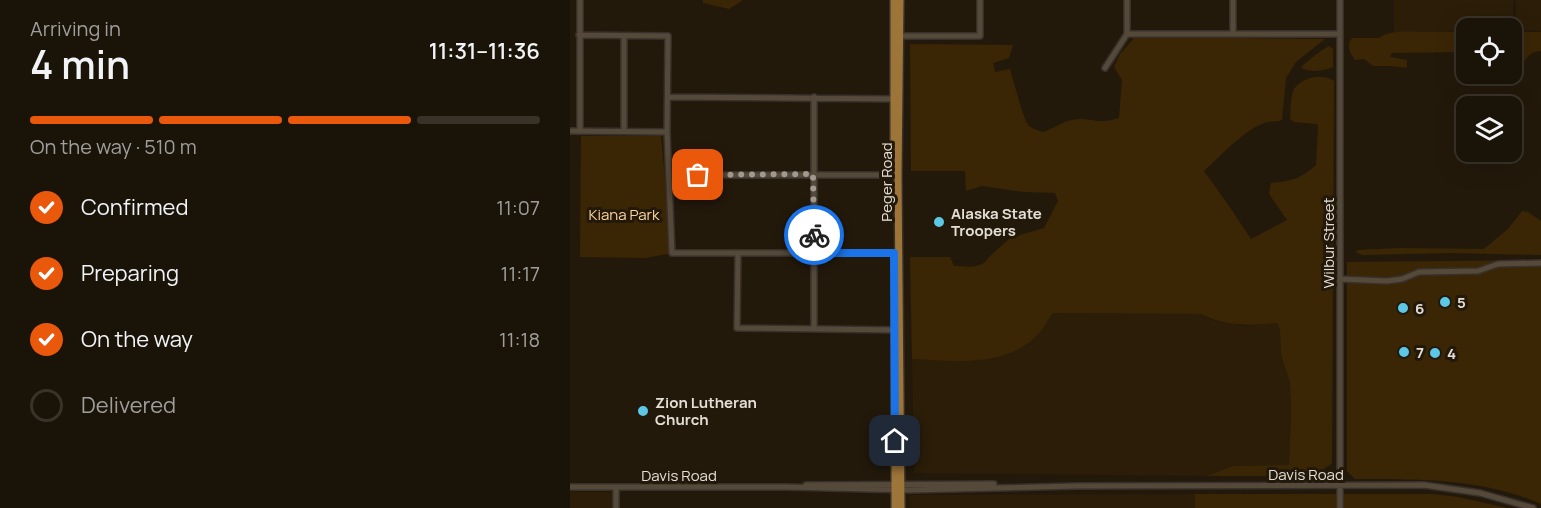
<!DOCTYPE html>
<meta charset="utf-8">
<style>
:root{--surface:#1a1308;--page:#272016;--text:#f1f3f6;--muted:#9f9e9c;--line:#383229;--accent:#ea580c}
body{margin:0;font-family:Manrope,sans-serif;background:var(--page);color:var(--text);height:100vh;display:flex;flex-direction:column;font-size:22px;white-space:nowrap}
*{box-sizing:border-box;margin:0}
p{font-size:20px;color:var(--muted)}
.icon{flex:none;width:33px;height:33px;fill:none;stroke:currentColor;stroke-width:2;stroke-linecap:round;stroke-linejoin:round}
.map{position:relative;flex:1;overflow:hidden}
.side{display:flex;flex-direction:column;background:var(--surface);width:570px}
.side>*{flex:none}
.controls{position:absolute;left:886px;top:18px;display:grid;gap:12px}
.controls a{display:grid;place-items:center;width:66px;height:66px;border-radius:12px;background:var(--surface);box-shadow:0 6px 24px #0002,0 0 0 2px var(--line);font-size:30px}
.pin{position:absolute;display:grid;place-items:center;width:51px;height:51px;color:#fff;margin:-26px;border-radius:12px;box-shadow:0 3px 9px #0006}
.courier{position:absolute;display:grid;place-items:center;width:60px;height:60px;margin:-30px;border:4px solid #1a73e8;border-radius:50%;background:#fff;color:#222;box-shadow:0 2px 8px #0007}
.overview em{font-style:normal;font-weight:600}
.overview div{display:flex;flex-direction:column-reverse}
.overview{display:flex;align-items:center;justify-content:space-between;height:102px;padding:0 30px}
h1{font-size:39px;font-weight:600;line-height:45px}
.bar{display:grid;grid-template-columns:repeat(4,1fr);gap:9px 6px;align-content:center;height:72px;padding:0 30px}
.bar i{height:8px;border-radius:4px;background:var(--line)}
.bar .active{background:var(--accent)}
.bar p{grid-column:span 4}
ol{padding:0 30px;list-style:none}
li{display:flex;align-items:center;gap:18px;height:66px}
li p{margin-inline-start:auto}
li .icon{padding:6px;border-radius:50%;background:var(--accent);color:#fff;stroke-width:4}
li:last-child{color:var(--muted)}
li i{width:33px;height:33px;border:3px solid var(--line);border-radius:50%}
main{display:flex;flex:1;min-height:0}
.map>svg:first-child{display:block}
</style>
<main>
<section class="side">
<div class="overview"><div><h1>4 min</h1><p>Arriving in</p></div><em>11:31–11:36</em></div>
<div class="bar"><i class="active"></i><i class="active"></i><i class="active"></i><i></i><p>On the way · 510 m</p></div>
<ol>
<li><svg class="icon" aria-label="check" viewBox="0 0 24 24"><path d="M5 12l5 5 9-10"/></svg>Confirmed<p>11:07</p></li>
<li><svg class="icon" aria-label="check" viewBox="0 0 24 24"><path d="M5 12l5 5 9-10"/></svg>Preparing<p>11:17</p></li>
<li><svg class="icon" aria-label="check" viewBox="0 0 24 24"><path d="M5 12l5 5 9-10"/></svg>On the way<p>11:18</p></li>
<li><i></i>Delivered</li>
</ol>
</section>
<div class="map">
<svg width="971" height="508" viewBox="0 0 971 508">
<rect width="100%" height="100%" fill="#23190b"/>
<path fill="#2b1d08" d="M 824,0 L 943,0 L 943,30 L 897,28 L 897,31 L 824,34 Z
M 946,0 L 971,0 L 971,31 L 946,30 Z
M 482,313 L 631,314 L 643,320 L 676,326 L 707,323 L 710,330 L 711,355 L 720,383 L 721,410 L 719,465 L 663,466 L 637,476 L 344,473 L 342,359 L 399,361 L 432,355 L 454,346 L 469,333 Z
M 0,492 L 43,492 L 43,508 L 0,508 Z
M 625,494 L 625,508 L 340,508 L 339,495 Z"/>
<path fill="#3a2605" d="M 133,0 L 173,0 L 159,9 L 133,3 Z
M 856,32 L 897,32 L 897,52 L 822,53 L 820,57 L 837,60 L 837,68 L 821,66 L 803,66 L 794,59 L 785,60 C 780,54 776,45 782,38 L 809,38 C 820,29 842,32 856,32 Z
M 948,32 L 971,32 L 971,51 C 955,52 952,67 944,78 L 938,79 L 934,74 L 942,74 L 942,34 Z
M 565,37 L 755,39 L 726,62 L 716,78 L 712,120 C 707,122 702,121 698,122 C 676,127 651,156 634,171 L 659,206 L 681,239 L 717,220 L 699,194 L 701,183 C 722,181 730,179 746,165 L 748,126 L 747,124 L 724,122 L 720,119 C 721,110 720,97 724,89 C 732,77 753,73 764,81 L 762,463 L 745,476 L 637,476 L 663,466 L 719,465 L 721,410 L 720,383 L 711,355 L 710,330 L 707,323 C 681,326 654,326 631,314 L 483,313 C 478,319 475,327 470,332 C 440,368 383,361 342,359 L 340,257 L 380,257 L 384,266 C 396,266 411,270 418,258 L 440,238 L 474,228 L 488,201 L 485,193 L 454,192 L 412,186 L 396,191 L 395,171 L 341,171 L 340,44 L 443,45 L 439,58 L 423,63 L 425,72 L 440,69 C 443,79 454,122 459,126 C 463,129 468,130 473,132 C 486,128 495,119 510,119 C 528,120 530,124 549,118 L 552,80 L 544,67 L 550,54 Z
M 759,46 L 763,49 L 763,67 C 754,71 740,73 731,68 C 734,63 753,49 759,46 Z
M 11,136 L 91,136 L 102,253 L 75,258 L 10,257 Z
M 952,211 L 958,212 L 971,221 L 971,255 L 881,253 L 793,255 L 785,252 L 788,250 L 831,248 L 914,249 L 938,229 Z
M 971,260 L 971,504 C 912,478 848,479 785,479 L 777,471 L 777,262 Z
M 625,494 L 862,494 L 888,497 L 937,508 L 625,508 Z"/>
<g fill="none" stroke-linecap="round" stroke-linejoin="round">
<g stroke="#37302b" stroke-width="8">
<path id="minor" d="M 557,0 L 557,34
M 663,0 L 663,34
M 9,35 L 98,36 L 97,132 L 102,253 L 329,253
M 54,36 L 54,131
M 328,36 L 410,36 L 410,0
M 535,68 L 557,34 L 770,34
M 98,97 L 325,99
M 0,131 L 97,132
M 10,131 L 10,0
M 128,175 L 328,175
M 168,253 L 167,328 L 328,330
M 770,279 L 817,281 L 832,279 L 849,272 L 908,271 L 928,264 L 971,263
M 244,328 L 244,97
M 236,485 L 424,484
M 0,487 L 217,487 L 340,490 L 507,486 L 854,485 L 910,493 L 963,508
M 46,487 L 46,508
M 770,508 L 770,0"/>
</g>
<g stroke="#37302b" stroke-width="10">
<path id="major" d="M 324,0 L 324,147
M 330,0 L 328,175 L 331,508
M 325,285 L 325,508"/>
</g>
<use href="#minor" stroke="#55493a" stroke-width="5"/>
<use href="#major" stroke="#9e7538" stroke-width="7"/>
</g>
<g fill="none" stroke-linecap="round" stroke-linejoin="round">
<path stroke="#a1998e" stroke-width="6" stroke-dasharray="0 10.8" d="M 128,175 L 243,174 L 244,235"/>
<path stroke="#1a73e8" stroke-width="8" d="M 244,235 L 244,253 L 324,253 L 325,441"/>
</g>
<g fill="#5cc7e7" stroke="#23190b" stroke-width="2">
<circle cx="369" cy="222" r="6"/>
<circle cx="875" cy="302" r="6"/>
<circle cx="833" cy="308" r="6"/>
<circle cx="834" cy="352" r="6"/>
<circle cx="865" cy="353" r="6"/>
<circle cx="73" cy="411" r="6"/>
</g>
<g text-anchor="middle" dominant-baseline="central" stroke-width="6" stroke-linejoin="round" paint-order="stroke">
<g font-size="15" fill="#e5ded5" stroke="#23190b">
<text transform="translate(316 182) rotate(-90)">Peger Road</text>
<text transform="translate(758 243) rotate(-90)">Wilbur Street</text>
<text x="736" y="474">Davis Road</text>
<text x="109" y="475">Davis Road</text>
</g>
<g font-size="15" font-weight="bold" fill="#e5ded5" stroke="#23190b" text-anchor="start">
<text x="381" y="213">Alaska State<tspan x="381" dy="17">Troopers</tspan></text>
<text x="887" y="302">5</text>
<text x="845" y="308">6</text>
<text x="846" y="352">7</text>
<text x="877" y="353">4</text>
<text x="85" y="402">Zion Lutheran<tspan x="85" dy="17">Church</tspan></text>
</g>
<g font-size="15" fill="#fed49d" stroke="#23190b">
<text x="54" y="214">Kiana Park</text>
</g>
</g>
</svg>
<div class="controls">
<a><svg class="icon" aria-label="locate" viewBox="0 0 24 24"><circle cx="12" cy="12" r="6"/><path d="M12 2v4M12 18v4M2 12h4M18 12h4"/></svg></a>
<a><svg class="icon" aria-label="layers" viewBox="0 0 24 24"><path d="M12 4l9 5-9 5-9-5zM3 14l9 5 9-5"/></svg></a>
</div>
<div class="pin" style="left:128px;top:175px;background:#ea580c"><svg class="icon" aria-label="bag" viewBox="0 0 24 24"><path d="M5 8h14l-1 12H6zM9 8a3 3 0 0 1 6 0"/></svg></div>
<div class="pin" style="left:325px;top:441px;background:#1f2937"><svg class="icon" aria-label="home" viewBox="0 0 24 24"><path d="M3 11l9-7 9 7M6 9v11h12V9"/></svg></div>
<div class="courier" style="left:244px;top:235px"><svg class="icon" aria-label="bike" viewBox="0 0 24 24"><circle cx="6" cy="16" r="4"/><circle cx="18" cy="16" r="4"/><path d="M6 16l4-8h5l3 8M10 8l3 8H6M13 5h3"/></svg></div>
</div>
</main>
